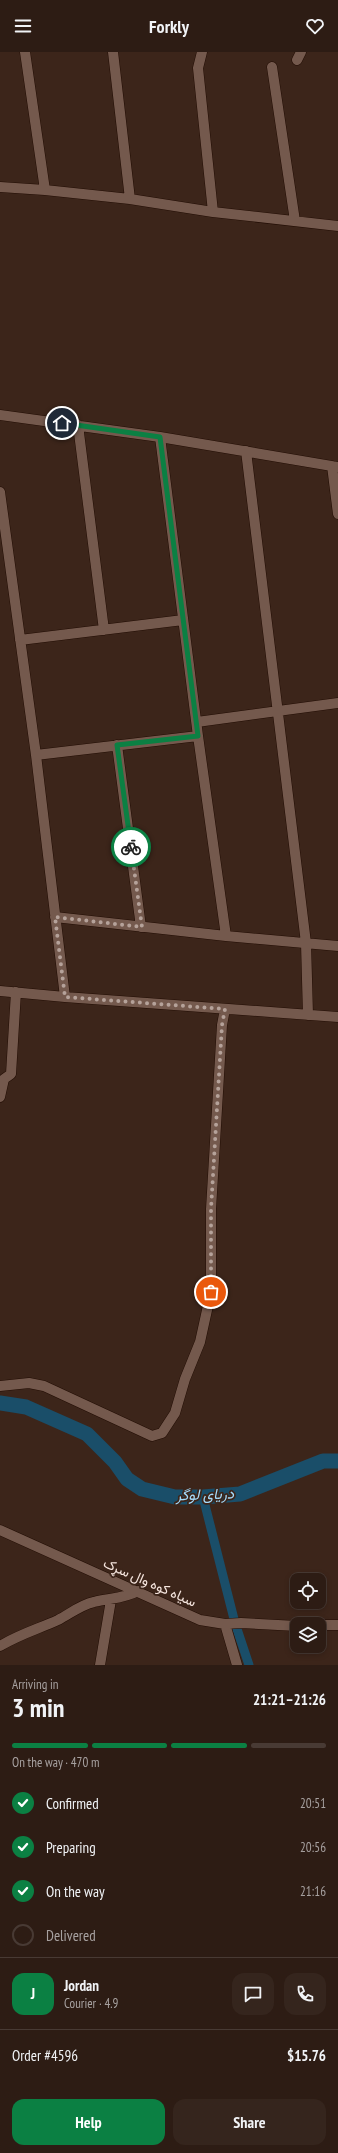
<!DOCTYPE html>
<meta charset="utf-8">
<style>
:root{--surface:#2d1c14;--page:#35251d;--text:#f1f3f6;--muted:#a7a1a0;--line:#483a34;--accent:#0b8043}
body{margin:0;font-family:"PT Sans Narrow",Vazirmatn,sans-serif;background:var(--page);color:var(--text);height:100vh;display:flex;flex-direction:column;font-size:15px;white-space:nowrap}
*{box-sizing:border-box;margin:0}
p{font-size:13px;color:var(--muted)}
.icon{flex:none;width:22px;height:22px;fill:none;stroke:currentColor;stroke-width:2;stroke-linecap:round;stroke-linejoin:round}
.map{position:relative;height:1613px;overflow:hidden}
.drawer{display:flex;flex-direction:column;background:var(--surface);flex:1}
.drawer>*{flex:none}
.tools{position:absolute;left:290px;top:1521px;display:grid;gap:8px}
.tools a{display:grid;place-items:center;width:36px;height:36px;border-radius:8px;background:var(--surface);box-shadow:0 2px 6px #0003,0 0 0 1px var(--line);font-size:20px}
.pin{position:absolute;display:grid;place-items:center;width:34px;height:34px;color:#fff;margin:-17px;border:2px solid #fff;border-radius:50%;box-shadow:0 1px 4px #0007}
.courier{position:absolute;display:grid;place-items:center;width:40px;height:40px;margin:-20px;border:3px solid #0b8043;border-radius:50%;background:#fff;color:#222;box-shadow:0 1px 5px #0007}
.head em{font-style:normal;font-weight:700}
.head div{display:flex;flex-direction:column-reverse}
.head{display:flex;align-items:center;justify-content:space-between;height:68px;padding:0 12px}
h1{font-size:26px;font-weight:700;line-height:30px}
.bar{display:grid;grid-template-columns:repeat(4,1fr);gap:6px 4px;align-content:center;height:48px;padding:0 12px}
.bar i{height:5px;border-radius:3px;background:var(--line)}
.bar .on{background:var(--accent)}
.bar p{grid-column:span 4}
.line{display:flex;align-items:center;gap:10px;padding:0 12px;border-top:1px solid var(--line)}
.line div{flex:1}
.round{display:grid;place-items:center;flex:none;width:42px;height:42px;border-radius:12px;background:var(--page)}
ol{padding:0 12px;list-style:none}
li{display:flex;align-items:center;gap:12px;height:44px}
li p{margin-inline-start:auto}
li .icon{padding:4px;border-radius:50%;background:var(--accent);color:#fff;stroke-width:4}
li:last-child{color:var(--muted)}
li i{width:22px;height:22px;border:2px solid var(--line);border-radius:50%}
.cta{display:flex;gap:8px;margin-top:auto;padding:8px 12px}
.cta a{flex:1;height:46px;border-radius:12px;background:var(--accent);color:#fff;font-size:16px;font-weight:700;line-height:46px;text-align:center}
.cta a+a{background:var(--page);color:var(--text)}
header{display:flex;justify-content:space-between;align-items:center;height:52px;padding:0 12px;background:var(--surface);font-size:18px;font-weight:700}
.map>svg:first-child{display:block}
</style>
<header><svg class="icon" aria-label="menu" viewBox="0 0 24 24"><path d="M4 6h16M4 12h16M4 18h16"/></svg>Forkly<svg class="icon" aria-label="heart" viewBox="0 0 24 24"><path d="M12 20l-8-8c-3-5 5-10 8-4 3-6 11-1 8 4z"/></svg></header>
<div class="map">
<svg width="338" height="1613" viewBox="0 0 338 1613">
<rect width="100%" height="100%" fill="#3c251a"/>
<g fill="none" stroke-linecap="round" stroke-linejoin="round">
<path stroke="#1a4e69" stroke-width="9" d="M 203,1445 L 235,1571 L 249,1613"/>
<path stroke="#1a4e69" stroke-width="15" d="M 0,1351 L 26,1355 L 87,1382 L 115,1410 L 127,1427 L 142,1437 L 175,1445 L 203,1445 L 240,1442 L 323,1409 L 338,1409"/>
<g stroke="#220d04" stroke-width="11">
<path id="minor" d="M 25,0 L 45,138
M 113,0 L 130,147
M 202,0 L 198,16 L 213,160
M 297,8 L 301,0
M 272,15 L 295,169
M 0,135 L 45,138 L 130,147 L 213,160 L 338,174
M 0,363 L 160,385 L 338,415
M 78,373 L 104,578
M 160,385 L 198,684 L 226,884
M 246,399 L 306,891 L 308,963
M 332,414 L 338,462
M 0,440 L 36,703 L 65,945
M 20,588 L 183,568
M 197,670 L 338,651
M 117,693 L 141,875
M 36,703 L 198,684
M 55,865 L 226,884 L 338,894
M 0,939 L 65,945 L 338,965
M 0,1045 L 4,1027 L 11,1022 L 16,940
M 0,1334 L 29,1331 L 44,1334 L 152,1384 L 162,1381 L 175,1361 L 185,1327 L 200,1290 L 211,1240 L 211,1157 L 222,973 L 225,957
M 0,1478 L 200,1568 L 225,1572 L 241,1571 L 297,1574
M 225,1572 L 237,1613
M 319,1573 L 338,1573
M 0,1594 C 20,1582 38,1577 58,1568 C 70,1562 80,1553 94,1550 C 109,1546 123,1547 138,1539
M 100,1613 L 111,1548"/>
</g>
<use href="#minor" stroke="#74594d" stroke-width="10"/>
</g>
<g fill="none" stroke-linecap="round" stroke-linejoin="round">
<path stroke="#b5a29a" stroke-width="4" stroke-dasharray="0 7.2" d="M 131,795 L 142,875 L 55,865 L 65,945 L 225,957 L 222,973 L 211,1157 L 211,1240"/>
<path stroke="#0b8043" stroke-width="5" d="M 62,371 L 160,385 L 198,684 L 117,693 L 131,795"/>
</g>
<g text-anchor="middle" dominant-baseline="central" stroke-width="3.5" stroke-linejoin="round" paint-order="stroke">
<g font-size="14" fill="#f6e6df" stroke="#3c251a">
<text transform="translate(150 1530) rotate(24)">سیاه کوه وال سړک</text>
</g>
<g font-size="15" font-style="italic" fill="#a5dbfb" stroke="#3c251a">
<text transform="translate(205 1442) rotate(-2)">دریای لوگر</text>
</g>
</g>
</svg>
<div class="tools">
<a><svg class="icon" aria-label="locate" viewBox="0 0 24 24"><circle cx="12" cy="12" r="6"/><path d="M12 2v4M12 18v4M2 12h4M18 12h4"/></svg></a>
<a><svg class="icon" aria-label="layers" viewBox="0 0 24 24"><path d="M12 4l9 5-9 5-9-5zM3 14l9 5 9-5"/></svg></a>
</div>
<div class="pin" style="left:211px;top:1240px;background:#ea580c"><svg class="icon" aria-label="bag" viewBox="0 0 24 24"><path d="M5 8h14l-1 12H6zM9 8a3 3 0 0 1 6 0"/></svg></div>
<div class="pin" style="left:62px;top:371px;background:#1f2937"><svg class="icon" aria-label="home" viewBox="0 0 24 24"><path d="M3 11l9-7 9 7M6 9v11h12V9"/></svg></div>
<div class="courier" style="left:131px;top:795px"><svg class="icon" aria-label="bike" viewBox="0 0 24 24"><circle cx="6" cy="16" r="4"/><circle cx="18" cy="16" r="4"/><path d="M6 16l4-8h5l3 8M10 8l3 8H6M13 5h3"/></svg></div>
</div>
<section class="drawer">
<div class="head"><div><h1>3 min</h1><p>Arriving in</p></div><em>21:21–21:26</em></div>
<div class="bar"><i class="on"></i><i class="on"></i><i class="on"></i><i></i><p>On the way · 470 m</p></div>
<ol>
<li><svg class="icon" aria-label="check" viewBox="0 0 24 24"><path d="M5 12l5 5 9-10"/></svg>Confirmed<p>20:51</p></li>
<li><svg class="icon" aria-label="check" viewBox="0 0 24 24"><path d="M5 12l5 5 9-10"/></svg>Preparing<p>20:56</p></li>
<li><svg class="icon" aria-label="check" viewBox="0 0 24 24"><path d="M5 12l5 5 9-10"/></svg>On the way<p>21:16</p></li>
<li><i></i>Delivered</li>
</ol>
<div class="line" style="height:72px"><b class="round" style="background:var(--accent);color:#fff">J</b><div><b>Jordan</b><p>Courier · 4.9</p></div><a class="round"><svg class="icon" aria-label="chat" viewBox="0 0 24 24"><path d="M4 5h16v11H9l-5 4z"/></svg></a><a class="round"><svg class="icon" aria-label="phone" viewBox="0 0 24 24"><path d="M5 4h4l2 5-3 2q2 4 5 5l2-3 5 2v4C11 20 4 13 5 4z"/></svg></a></div>
<div class="line" style="height:52px"><div>Order #4596</div><b>$15.76</b></div>
<div class="cta"><a>Help</a><a>Share</a></div>
</section>
